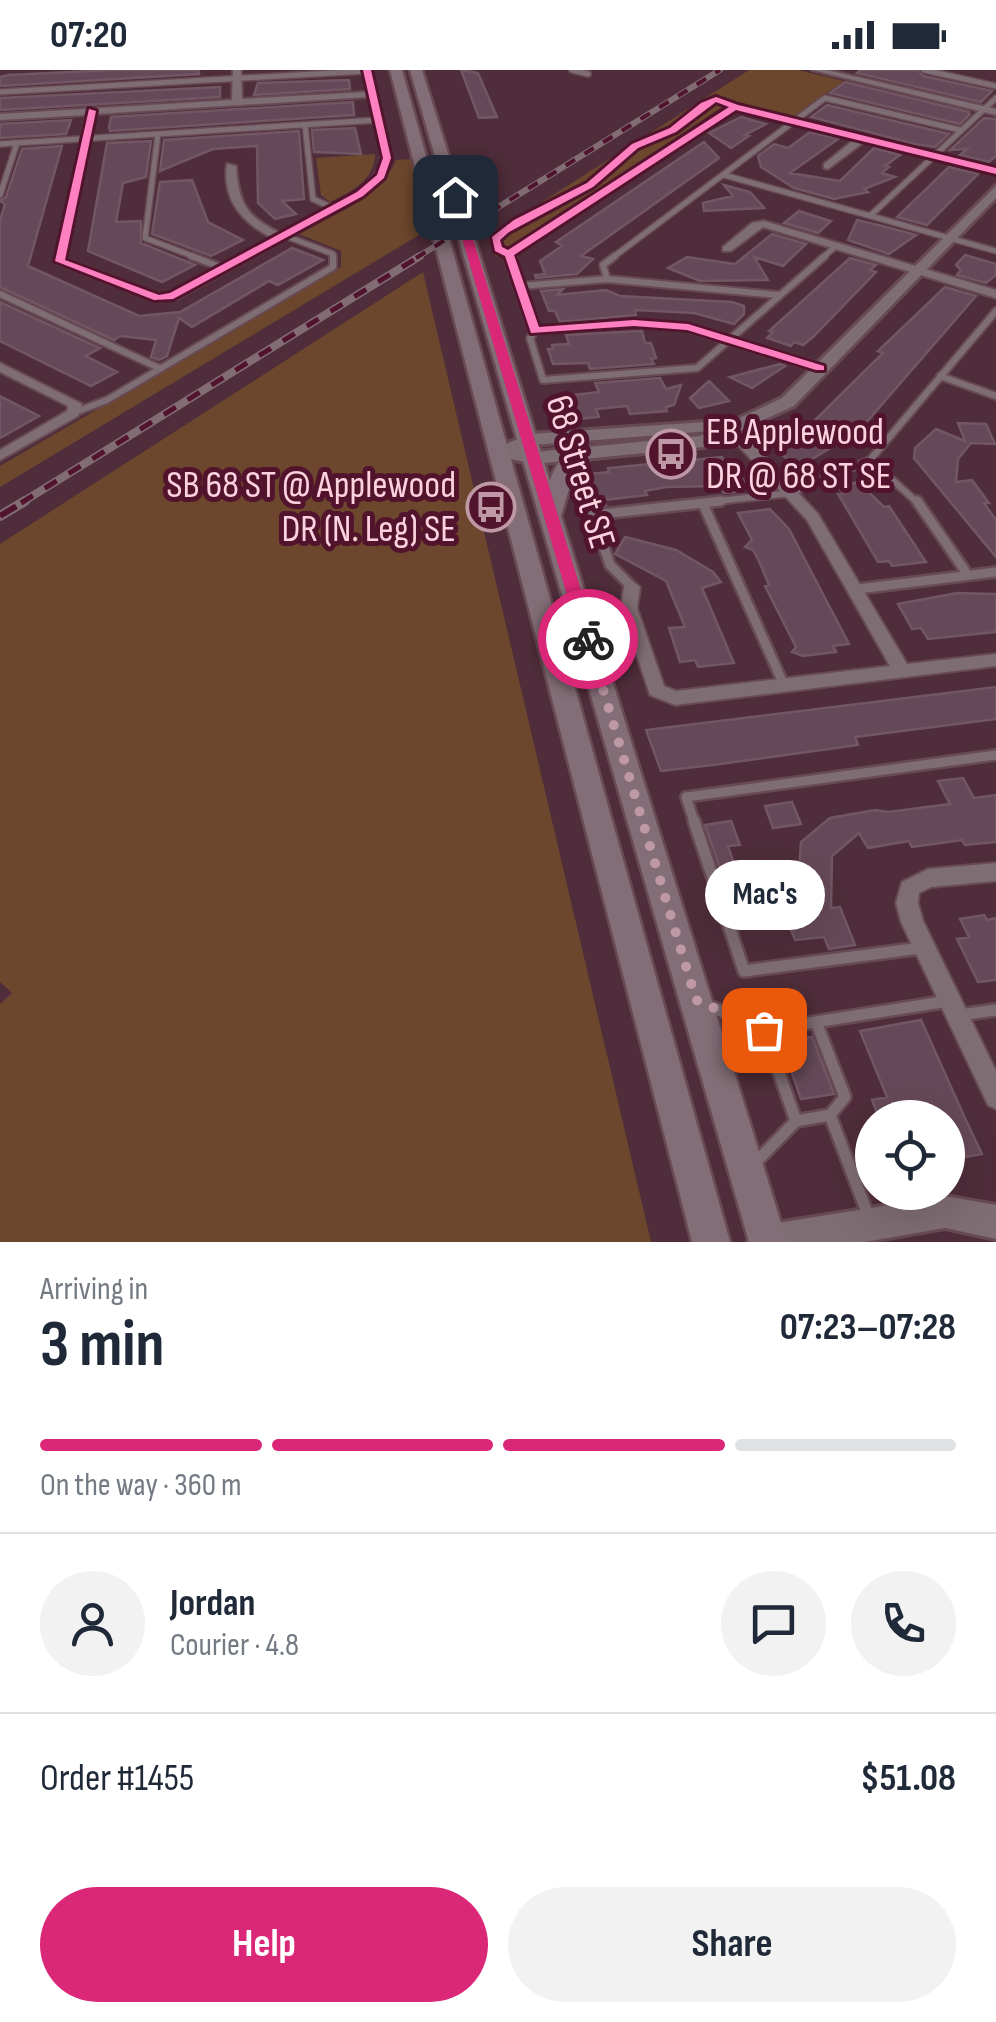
<!DOCTYPE html>
<meta charset="utf-8">
<style>
:root{--surface:#fff;--page:#f2f2f3;--text:#1f2937;--muted:#747a83;--line:#e0e1e3;--accent:#db2777}
body{margin:0;font-family:"Sofia Sans Condensed",sans-serif;background:var(--page);color:var(--text);height:100vh;display:flex;flex-direction:column;font-size:38px;white-space:nowrap}
*{box-sizing:border-box;margin:0}
p{font-size:32px;color:var(--muted)}
.icon{flex:none;width:55px;height:55px;fill:none;stroke:currentColor;stroke-width:2;stroke-linecap:round;stroke-linejoin:round}
.map{position:relative;height:1172px;overflow:hidden}
.panel{display:flex;flex-direction:column;background:var(--surface);flex:1}
.panel>*{flex:none}
.buttons{position:absolute;left:855px;top:1030px;display:grid;gap:20px}
.buttons a{display:grid;place-items:center;width:110px;height:110px;border-radius:50%;background:var(--surface);box-shadow:0 10px 40px #0002;font-size:50px}
.pin{position:absolute;display:grid;place-items:center;width:85px;height:85px;color:#fff;margin:-42px;border-radius:20px;box-shadow:0 5px 15px #0006}
.courier{position:absolute;display:grid;place-items:center;width:100px;height:100px;margin:-50px;border:8px solid #db2777;border-radius:50%;background:#fff;color:#222;box-shadow:0 2px 12px #0007}
.bubble{position:absolute;height:70px;border-radius:35px;background:var(--surface);box-shadow:0 10px 40px #0002;font-size:32px;font-weight:700;line-height:70px;text-align:center}
.summary em{font-style:normal;font-weight:700}
.summary div{display:flex;flex-direction:column-reverse}
.summary{display:flex;align-items:center;justify-content:space-between;height:170px;padding:0 40px}
h1{font-size:65px;font-weight:700;line-height:75px}
.bar{display:grid;grid-template-columns:repeat(4,1fr);gap:15px 10px;align-content:center;height:120px;padding:0 40px}
.bar i{height:12px;border-radius:8px;background:var(--line)}
.bar .active{background:var(--accent)}
.bar p{grid-column:span 4}
.line{display:flex;align-items:center;gap:25px;padding:0 40px;border-top:2px solid var(--line)}
.line div{flex:1}
.round{display:grid;place-items:center;flex:none;width:105px;height:105px;border-radius:52px;background:var(--page)}
.cta{display:flex;gap:20px;margin-top:auto;padding:20px 40px}
.cta a{flex:1;height:115px;border-radius:60px;background:var(--accent);color:#fff;font-size:40px;font-weight:700;line-height:115px;text-align:center}
.cta a+a{background:var(--page);color:var(--text)}
.status{display:flex;justify-content:space-between;align-items:center;height:70px;padding:0 50px;background:var(--surface);direction:ltr}
.status svg{height:28px;fill:currentColor}
.map>svg:first-child{display:block}
</style>
<div class="status"><b>07:20</b><svg viewBox="0 0 49 12"><path d="M0 12V9h3v3zM5 12V6h3v6zM10 12V3h3v9zM15 12V0h3v12zM26 1h20v11H26zM47 4h2v5h-2z"/></svg></div>
<div class="map">
<svg width="996" height="1172" viewBox="0 0 996 1172">
<rect width="100%" height="100%" fill="#4f2d3a"/>
<path fill="#6c472d" d="M 749,0 L 798,0 L 844,11 L 793,47 L 731,31 L 496,187 L 489,166 Z
M 375,84 C 375,110 351,122 330,132 L 321,125 L 316,88 Z
M 411,89 L 429,159 L 0,417 L 0,396 L 341,197 L 341,181 L 299,164 C 333,144 380,129 396,90 Z
M 423,202 L 651,1172 L 0,1172 L 0,934 L 12,923 L 0,912 L 0,474 Z"/>
<path fill="#664958" stroke="#725664" stroke-width="2.5" d="M 113,0 L 199,0 L 199,4 L 0,16 L 0,7 L 8,5 Z
M 461,0 L 478,3 L 497,47 L 479,48 Z
M 861,0 L 918,0 L 923,6 L 992,21 L 981,32 L 857,3 Z
M 349,10 L 350,19 L 254,25 L 258,13 Z
M 845,12 L 969,42 L 970,44 L 960,54 L 830,23 Z
M 220,17 L 220,27 L 0,40 L 0,28 Z
M 353,32 L 354,45 L 110,61 L 109,57 L 111,47 Z
M 827,35 L 949,64 L 935,77 L 915,74 L 811,47 Z
M 741,47 L 766,54 L 745,65 L 749,66 L 731,78 L 709,63 Z
M 984,48 L 996,49 L 996,86 L 989,92 L 960,85 L 967,79 L 950,80 Z
M 71,50 L 66,64 L 0,68 L 0,54 Z
M 355,58 L 361,84 L 314,82 L 312,60 Z
M 299,61 L 304,129 L 282,131 L 296,144 L 275,149 L 258,133 L 257,76 L 213,79 L 160,101 L 164,70 Z
M 810,62 L 838,69 L 790,103 L 840,111 L 874,78 L 900,85 L 885,96 L 889,97 L 882,103 L 895,107 L 864,119 L 868,122 L 834,129 L 794,118 L 761,97 L 758,86 L 774,74 L 788,78 Z
M 151,71 L 146,107 L 123,113 L 116,152 L 141,151 L 141,173 L 195,195 L 162,212 L 88,181 L 107,73 Z
M 704,72 L 719,88 L 581,186 L 593,189 L 577,204 L 536,208 L 535,205 L 545,204 L 540,191 L 562,176 L 556,172 Z
M 62,76 L 28,196 L 139,246 L 180,242 L 292,178 L 323,190 L 278,215 L 269,211 L 192,257 L 179,248 L 167,286 L 159,290 L 151,287 L 156,270 L 120,266 L 114,270 L 0,217 L 0,150 L 5,134 L 0,131 L 6,127 L 22,79 Z
M 949,97 L 978,104 L 927,155 L 897,147 Z
M 192,110 L 208,152 L 243,170 L 211,186 L 152,164 L 160,112 Z
M 724,115 L 750,122 L 764,138 L 704,141 L 703,133 L 733,126 Z
M 799,141 L 831,151 L 818,163 L 784,153 Z
M 857,150 L 886,157 L 916,165 L 889,184 L 848,170 Z
M 772,164 L 806,174 L 783,196 L 754,187 L 768,210 L 700,211 L 668,198 L 687,187 L 735,194 Z
M 965,185 L 996,194 L 996,205 L 986,213 L 957,205 L 961,200 L 956,195 Z
M 850,188 L 876,195 L 870,200 L 876,202 L 813,267 L 803,275 L 794,272 L 791,276 L 767,268 L 773,262 L 769,261 Z
M 945,217 L 976,226 L 858,362 L 805,393 L 802,400 L 777,381 L 782,379 L 772,372 L 821,352 L 816,349 L 883,283 L 878,281 Z
M 563,219 L 557,225 L 606,220 L 620,226 L 732,232 L 744,236 L 744,244 L 734,254 L 694,243 L 635,240 L 636,245 L 560,252 L 555,241 L 549,241 L 541,221 Z
M 0,232 L 100,278 L 86,286 L 117,302 L 91,316 L 0,271 Z
M 642,261 L 645,273 L 651,273 L 656,288 L 651,289 L 654,294 L 590,299 L 588,293 L 553,294 L 548,279 L 553,279 L 552,275 L 569,274 L 566,265 Z
M 780,294 L 785,296 L 752,318 L 730,307 Z
M 660,308 L 666,319 L 681,315 L 674,335 L 666,337 L 667,341 L 630,344 L 627,336 L 596,339 L 599,347 L 561,351 L 552,341 L 548,328 L 599,322 L 595,313 Z
M 709,311 L 729,331 L 699,338 L 690,328 Z
M 0,326 L 39,346 L 0,368 Z
M 958,353 L 986,354 L 995,374 L 971,373 L 958,389 L 956,412 L 972,410 L 989,433 L 984,433 L 996,450 L 996,487 L 914,388 L 915,378 L 936,359 L 965,371 Z
M 722,387 L 727,396 L 735,395 L 744,412 L 735,413 L 740,422 L 724,423 L 719,416 L 666,417 L 645,421 L 647,425 L 604,430 L 606,435 L 590,436 L 582,413 L 592,412 L 589,404 L 609,402 L 608,398 Z
M 858,412 L 884,437 L 889,436 L 926,492 L 892,496 L 889,491 L 878,492 L 838,424 L 843,423 L 838,417 Z
M 770,439 L 789,459 L 849,574 L 833,576 L 836,582 L 803,586 L 792,582 L 796,577 L 765,516 L 769,515 L 759,491 L 753,480 L 745,477 L 752,470 L 738,443 Z
M 625,467 L 676,480 L 713,502 L 721,512 L 702,518 L 734,593 L 698,597 L 695,590 L 680,592 L 669,558 L 685,557 L 666,511 L 615,484 Z
M 957,523 L 996,524 L 996,562 L 928,569 L 921,558 L 912,559 L 898,534 Z
M 996,617 L 996,649 L 855,667 L 858,675 L 713,695 L 661,701 L 646,660 Z
M 963,708 L 974,728 L 996,725 L 996,772 L 965,775 L 962,770 L 912,777 L 909,771 L 868,778 L 859,763 L 832,786 L 831,838 L 840,837 L 855,875 L 829,879 L 824,867 L 795,870 L 789,855 L 801,853 L 796,839 L 801,772 L 830,748 L 875,740 L 888,742 L 950,734 L 938,711 Z
M 792,732 L 801,754 L 773,758 L 765,736 Z
M 731,751 L 740,775 L 728,776 L 744,823 L 730,827 L 705,755 Z
M 984,845 L 987,850 L 996,848 L 996,910 L 978,912 L 957,869 L 969,867 L 960,849 Z
M 921,950 L 965,1048 L 982,1084 L 948,1090 L 948,1048 L 879,1048 L 872,1030 L 887,1027 L 860,961 Z
M 812,967 L 834,1024 L 801,1029 L 781,972 Z"/>
<g fill="none" stroke-linecap="round" stroke-linejoin="round">
<g stroke="#684a55" stroke-width="8">
<path id="service-far3" d="M 572,0 L 588,4
M 924,0 L 996,16
M 0,22 L 367,1
M 305,55 L 313,129 L 333,138
M 158,64 L 145,168 L 198,188
M 0,74 L 378,50
M 724,105 L 996,181
M 0,125 L 17,73
M 871,145 L 996,28
M 283,165 L 333,184 L 333,188
M 612,188 L 825,28 L 960,60
M 822,188 L 836,176"/>
</g>
<g stroke="#684a55" stroke-width="10">
<path id="service-far2" d="M 191,186 L 223,198
M 607,209 L 603,195 L 615,186
M 520,216 L 607,209 L 778,225
M 0,224 L 159,298
M 535,261 L 530,268 L 543,310 L 697,298 L 825,186
M 940,306 L 996,326
M 73,343 L 107,330 L 333,197 L 333,186
M 870,390 L 918,433
M 699,433 L 791,423 L 870,390 L 996,241"/>
</g>
<g stroke="#684a55" stroke-width="14">
<path id="service-far1" d="M 917,431 L 968,505
M 704,436 L 783,613
M 632,517 L 610,495 L 593,445 L 721,431
M 858,519 L 996,502
M 695,754 L 686,727 L 996,685"/>
</g>
<g stroke="#684a55" stroke-width="16">
<path id="service" d="M 694,751 L 744,901 L 921,878
M 707,935 L 764,960 L 796,1051 L 753,1095
M 959,945 L 996,940
M 816,952 L 845,1027 L 830,1045
M 764,960 L 949,931
M 796,1051 L 830,1045 L 870,1150"/>
</g>
<g stroke="#684a55" stroke-width="4">
<path id="minor" d="M 233,0 L 241,0 L 242,29 L 367,22 L 363,0 L 371,0 L 392,88 L 385,108 L 364,126 L 177,229 L 154,231 L 56,193 L 86,45 L 0,50 L 0,44 L 232,30 ZM 368,27 C 372,43 383,74 381,90 C 378,120 306,149 280,163 C 246,146 239,134 236,96 L 227,94 C 222,129 241,152 272,168 L 170,223 L 159,224 L 66,189 L 96,44 Z
M 812,0 L 827,0 L 996,39 L 996,45 Z
M 735,34 L 996,98 L 996,104 L 864,72 L 828,99 L 824,98 L 824,94 L 855,69 L 737,40 L 515,185 L 540,257 L 634,249 L 688,253 L 825,295 L 825,301 L 815,301 L 687,261 L 634,257 L 530,264 L 503,184 L 505,182 Z
M 764,151 L 996,220 L 996,228 L 763,157 L 731,181 L 723,181 L 723,177 L 752,153 Z
M 0,293 L 82,334 L 78,346 L 0,390 L 0,380 L 67,341 L 68,336 L 0,302 Z
M 729,353 L 734,354 L 818,444 L 907,594 L 996,584 L 996,596 L 675,635 L 650,625 L 621,538 L 624,517 L 632,511 L 640,517 L 637,538 L 664,616 L 676,621 L 890,596 L 807,450 L 724,360 L 724,354 Z
M 996,793 L 996,811 L 931,817 L 919,823 L 918,833 L 923,851 L 996,1001 L 996,1039 L 988,1035 L 901,852 L 896,833 L 902,812 L 928,799 Z"/>
</g>
<g stroke="#684a55" stroke-width="6">
<path id="tertiary" d="M 996,116 L 996,128 L 794,336 L 704,377 L 535,394 L 491,385 L 489,381 L 530,364 L 705,352 L 711,353 L 712,361 L 782,328 ZM 710,361 L 700,366 L 535,382 L 521,380 L 533,375 Z
M 945,1126 L 996,1135 L 996,1169 L 945,1158 L 865,1172 L 748,1172 L 753,1160 L 765,1155 Z"/>
</g>
<g stroke="#684a55" stroke-width="5">
<path id="secondary" d="M 390,0 L 402,0 L 730,1172 L 692,1172 Z
M 410,0 L 422,0 L 550,411 C 554,397 564,381 579,378 L 589,384 L 574,402 L 561,446 L 787,1172 L 749,1172 Z"/>
</g>
<use href="#service-far3" stroke="#7e6d72" stroke-width="5"/>
<use href="#service-far2" stroke="#7e6d72" stroke-width="6"/>
<use href="#service-far1" stroke="#7e6d72" stroke-width="9"/>
<use href="#service" stroke="#7e6d72" stroke-width="11"/>
<use href="#minor" fill="#7e6d72" fill-rule="evenodd"/>
<use href="#tertiary" fill="#7e6d72" fill-rule="evenodd"/>
<use href="#secondary" fill="#836d76" fill-rule="evenodd"/>
<g stroke="#826d75" stroke-width="6">
<path id="rail-far2" d="M 416,188 L 720,0"/>
</g>
<g stroke="#826d75" stroke-width="8">
<path id="rail-far1" d="M 21,433 L 420,186"/>
</g>
<g stroke="#826d75" stroke-width="10">
<path id="rail" d="M 0,446 L 25,431"/>
</g>
<use href="#rail-far2" stroke="#52132d" stroke-width="4" stroke-dasharray="11" stroke-linecap="butt"/>
<use href="#rail-far1" stroke="#52132d" stroke-width="5" stroke-dasharray="14" stroke-linecap="butt"/>
<use href="#rail" stroke="#52132d" stroke-width="6" stroke-dasharray="19" stroke-linecap="butt"/>
<g stroke="#52132d" stroke-width="6">
<path id="cycleway" d="M 363,0 L 371,0 L 391,88 L 384,108 L 363,126 L 173,229 L 154,230 L 55,191 L 89,39 L 96,41 L 65,190 L 159,225 L 170,223 L 357,122 L 377,105 L 383,88 Z
M 716,27 L 738,35 L 996,98 L 996,104 L 736,40 L 514,185 L 539,257 L 634,250 L 688,254 L 824,296 L 824,300 L 816,300 L 687,260 L 634,256 L 531,263 L 505,186 L 495,181 L 492,167 L 514,150 L 587,113 L 632,74 L 670,58 L 701,33 ZM 716,32 L 729,37 L 508,180 L 502,177 L 500,170 L 509,162 L 593,117 L 638,78 L 676,62 Z"/>
</g>
<use href="#cycleway" fill="#ff80c0" fill-rule="evenodd"/>
</g>
<path fill="#db2777" d="M 455,124 L 460,127 L 596,569 L 594,573 L 588,575 L 580,569 L 450,127 Z"/>
<g fill="none" stroke-linecap="round" stroke-linejoin="round">
<path stroke="#bf98a5" stroke-width="10" stroke-dasharray="0 18" d="M 588,569 L 696,930 L 764,960"/>
</g>
<defs>
<g id="bus-ring" transform="scale(2.5)"><circle r="9.5" fill="#52132d" stroke="#bf98a5" stroke-width="1.5"/><path d="M-5-6H5V4H4V6H2V4H-2V6H-4V4H-5ZM-3.5-4V0h7V-4ZM-3.5 1.2v1.5H-2V1.2ZM2 1.2v1.5H3.5V1.2Z" fill="#bf98a5"/></g>
</defs>
<g fill-rule="evenodd">
<use href="#bus-ring" x="671" y="384"/>
<use href="#bus-ring" x="491" y="437"/>
</g>
<g text-anchor="middle" dominant-baseline="central" stroke-width="10" stroke-linejoin="round" paint-order="stroke">
<g font-size="38" fill="#fcd2de" stroke="#52132d" text-anchor="start">
<text x="706" y="362">EB Applewood<tspan x="706" dy="44">DR @ 68 ST SE</tspan></text>
<text x="456" y="415" text-anchor="end">SB 68 ST @ Applewood<tspan x="456" dy="44">DR (N. Leg) SE</tspan></text>
</g>
<g font-size="38" fill="#fcd2de" stroke="#52132d">
<text transform="translate(580 402) rotate(73)">68 Street SE</text>
</g>
</g>
</svg>
<div class="buttons">
<a><svg class="icon" aria-label="locate" viewBox="0 0 24 24"><circle cx="12" cy="12" r="6"/><path d="M12 2v4M12 18v4M2 12h4M18 12h4"/></svg></a>
</div>
<div class="pin" style="left:764px;top:960px;background:#ea580c"><svg class="icon" aria-label="bag" viewBox="0 0 24 24"><path d="M5 8h14l-1 12H6zM9 8a3 3 0 0 1 6 0"/></svg></div>
<div class="pin" style="left:455px;top:127px;background:#1f2937"><svg class="icon" aria-label="home" viewBox="0 0 24 24"><path d="M3 11l9-7 9 7M6 9v11h12V9"/></svg></div>
<div class="courier" style="left:588px;top:569px"><svg class="icon" aria-label="bike" viewBox="0 0 24 24"><circle cx="6" cy="16" r="4"/><circle cx="18" cy="16" r="4"/><path d="M6 16l4-8h5l3 8M10 8l3 8H6M13 5h3"/></svg></div>
<div class="bubble" style="left:705px;top:790px;width:120px">Mac's</div>
</div>
<section class="panel">
<div class="summary"><div><h1>3 min</h1><p>Arriving in</p></div><em>07:23–07:28</em></div>
<div class="bar"><i class="active"></i><i class="active"></i><i class="active"></i><i></i><p>On the way · 360 m</p></div>
<div class="line" style="height:180px"><a class="round"><svg class="icon" aria-label="person" viewBox="0 0 24 24"><circle cx="12" cy="8" r="4"/><path d="M4 21q1-7 8-7t8 7"/></svg></a><div><b>Jordan</b><p>Courier · 4.8</p></div><a class="round"><svg class="icon" aria-label="chat" viewBox="0 0 24 24"><path d="M4 5h16v11H9l-5 4z"/></svg></a><a class="round"><svg class="icon" aria-label="phone" viewBox="0 0 24 24"><path d="M5 4h4l2 5-3 2q2 4 5 5l2-3 5 2v4C11 20 4 13 5 4z"/></svg></a></div>
<div class="line" style="height:130px"><div>Order #1455</div><b>$51.08</b></div>
<div class="cta"><a>Help</a><a>Share</a></div>
</section>
